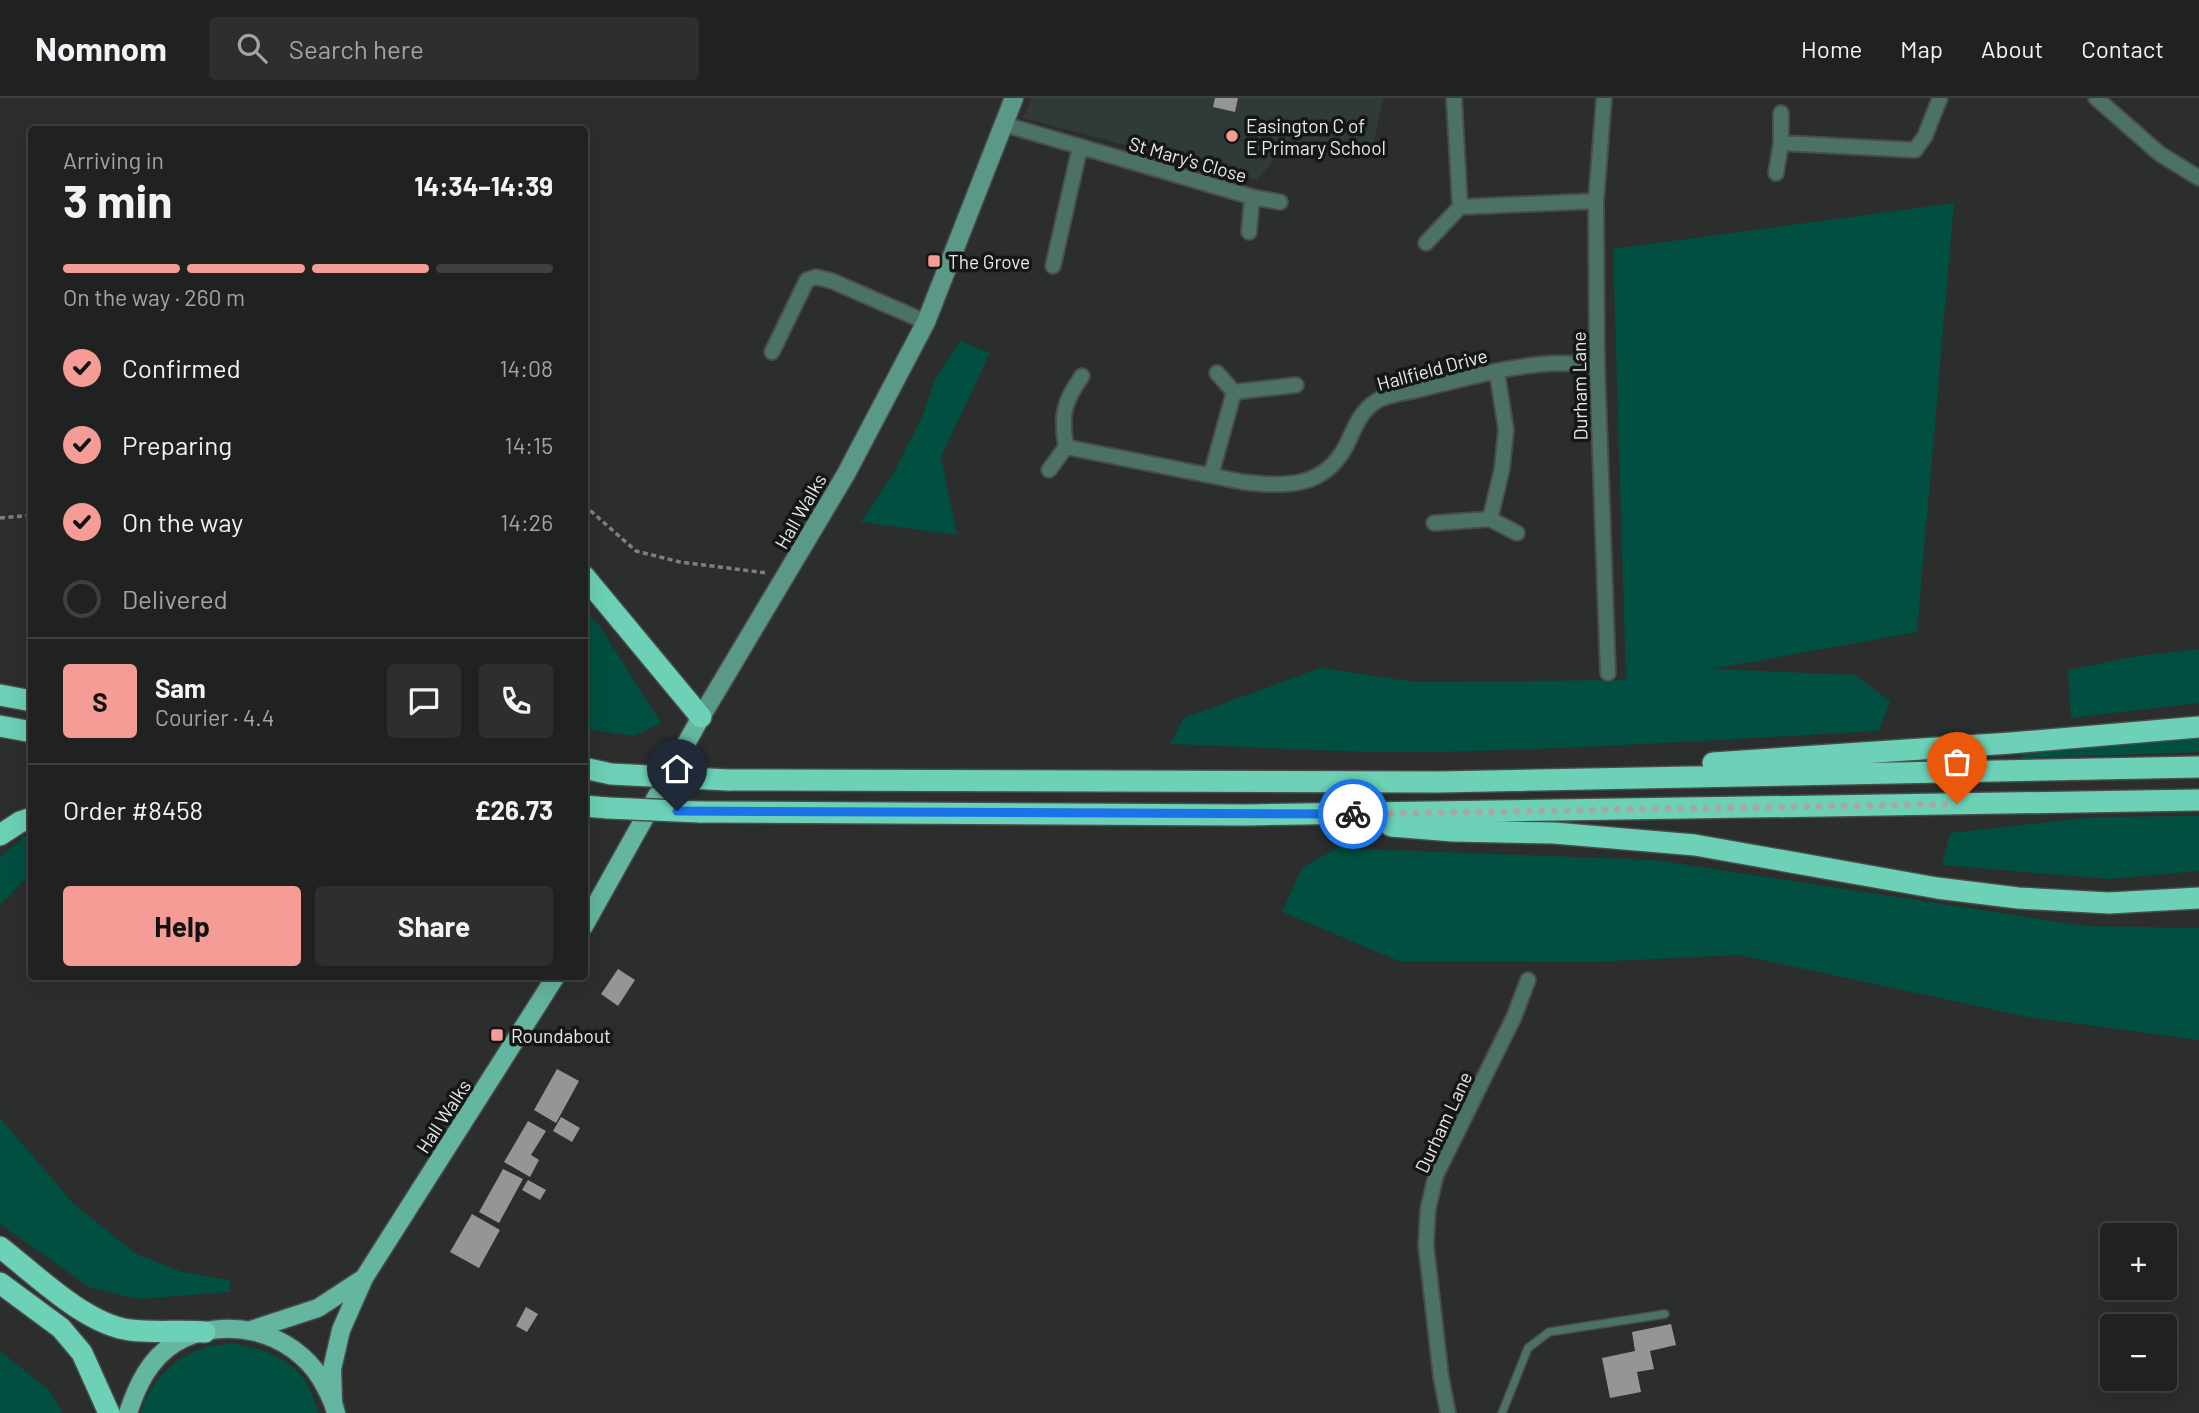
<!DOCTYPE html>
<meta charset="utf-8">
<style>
:root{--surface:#202222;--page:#2d2f2f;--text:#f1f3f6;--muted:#a2a4a5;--line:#3d3f40;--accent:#f59c96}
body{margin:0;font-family:Barlow,sans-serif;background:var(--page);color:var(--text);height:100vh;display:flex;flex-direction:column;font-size:26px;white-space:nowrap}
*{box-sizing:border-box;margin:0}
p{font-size:23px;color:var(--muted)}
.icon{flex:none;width:38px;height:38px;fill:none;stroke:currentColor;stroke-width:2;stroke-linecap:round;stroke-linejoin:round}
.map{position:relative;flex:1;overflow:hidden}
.details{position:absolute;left:28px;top:28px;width:560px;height:854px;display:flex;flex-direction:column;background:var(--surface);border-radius:7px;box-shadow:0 7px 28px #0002,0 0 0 2px var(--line)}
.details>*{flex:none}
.fabs{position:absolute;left:2100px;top:1125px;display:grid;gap:14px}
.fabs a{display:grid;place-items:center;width:77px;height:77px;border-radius:7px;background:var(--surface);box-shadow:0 7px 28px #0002,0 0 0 2px var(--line);font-size:35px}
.pin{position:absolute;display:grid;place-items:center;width:60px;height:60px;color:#fff;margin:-72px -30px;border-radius:50% 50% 50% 0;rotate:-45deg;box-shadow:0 0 7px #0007}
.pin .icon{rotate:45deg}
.courier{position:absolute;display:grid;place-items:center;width:70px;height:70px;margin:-35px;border:5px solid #1a73e8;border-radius:50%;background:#fff;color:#222;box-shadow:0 2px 9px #0007}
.overview em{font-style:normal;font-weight:700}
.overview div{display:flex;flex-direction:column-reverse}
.overview{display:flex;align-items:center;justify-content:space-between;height:119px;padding:0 35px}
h1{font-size:46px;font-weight:700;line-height:52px}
.bar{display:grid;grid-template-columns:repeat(4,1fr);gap:10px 7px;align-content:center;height:84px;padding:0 35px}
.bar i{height:9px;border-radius:5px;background:var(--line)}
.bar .current{background:var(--accent)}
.bar p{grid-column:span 4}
.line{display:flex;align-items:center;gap:18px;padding:0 35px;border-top:2px solid var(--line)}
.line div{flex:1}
.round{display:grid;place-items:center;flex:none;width:74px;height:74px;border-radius:7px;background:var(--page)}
ol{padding:0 35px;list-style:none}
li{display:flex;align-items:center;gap:21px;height:77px}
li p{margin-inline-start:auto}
li .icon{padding:7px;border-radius:50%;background:var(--accent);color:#111;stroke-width:4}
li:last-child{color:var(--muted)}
li i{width:38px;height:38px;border:4px solid var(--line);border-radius:50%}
.button{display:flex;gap:14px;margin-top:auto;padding:14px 35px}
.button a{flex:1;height:80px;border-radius:7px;background:var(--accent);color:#111;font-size:28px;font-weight:700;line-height:80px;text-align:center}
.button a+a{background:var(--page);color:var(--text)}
header{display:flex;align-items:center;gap:42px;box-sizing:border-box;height:98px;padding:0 35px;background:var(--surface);border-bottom:2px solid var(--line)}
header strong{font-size:33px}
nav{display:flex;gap:38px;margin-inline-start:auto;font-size:24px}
.search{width:490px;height:63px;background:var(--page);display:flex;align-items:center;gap:18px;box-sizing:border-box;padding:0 24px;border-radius:7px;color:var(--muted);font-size:26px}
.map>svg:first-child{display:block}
</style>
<header>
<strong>Nomnom</strong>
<div class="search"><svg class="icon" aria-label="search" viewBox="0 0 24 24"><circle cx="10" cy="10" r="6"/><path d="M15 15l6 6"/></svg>Search here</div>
<nav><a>Home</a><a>Map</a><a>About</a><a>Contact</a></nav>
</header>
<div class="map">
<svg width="2199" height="1315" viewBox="0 0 2199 1315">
<rect width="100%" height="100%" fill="#2b2e2d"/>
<path fill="#303a36" d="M 1032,0 L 1383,0 L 1371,57 L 1280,55 L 1257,82 L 1023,20 Z"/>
<path fill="#004f40" d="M 1954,105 L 1917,534 L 1712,571 L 1855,577 L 1890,603 L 1879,633 C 1731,641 1583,651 1435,654 C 1347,655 1258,649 1170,646 L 1184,620 L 1320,570 L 1415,584 L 1626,582 L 1613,151 Z
M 960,243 L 990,255 L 941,359 L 957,437 L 861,424 L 894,374 L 922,319 L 935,281 Z
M 585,514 L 599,527 L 661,625 L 634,638 L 585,631 Z
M 2199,551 L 2199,605 L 2071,620 L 2068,572 L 2139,558 Z
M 2199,638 L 2199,654 L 2022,660 L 2023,654 Z
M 2199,718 L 2199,773 L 2109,781 L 1942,767 L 1950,735 L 2094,719 Z
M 31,733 L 31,776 L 0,807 L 0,759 Z
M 1337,750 L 1655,762 L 2086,828 L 2199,830 L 2199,942 L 2028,919 L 1739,857 L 1592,864 L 1399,863 L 1282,814 L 1302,770 Z
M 0,1020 L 73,1105 L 136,1156 L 182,1174 L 230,1182 L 230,1194 L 137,1201 L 89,1189 L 0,1126 Z
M 233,1245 C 260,1251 290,1258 306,1284 C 311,1293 315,1305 319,1315 L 141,1315 C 149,1285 171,1263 200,1251 C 209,1247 223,1247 233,1245 Z
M 0,1253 L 50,1293 L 62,1315 L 0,1315 Z"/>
<path fill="#939695" d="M 1215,0 L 1238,0 L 1235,14 L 1213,9 Z
M 618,871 L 635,882 L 618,908 L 601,896 Z
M 557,971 L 579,983 L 556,1025 L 534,1012 Z
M 561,1019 L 580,1030 L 572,1044 L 553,1033 Z
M 528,1023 L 546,1033 L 531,1057 L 539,1062 L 530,1079 L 504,1064 Z
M 503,1071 L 523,1081 L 499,1125 L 479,1114 Z
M 528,1082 L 546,1092 L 540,1102 L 522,1092 Z
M 472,1116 L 500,1132 L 479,1170 L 450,1154 Z
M 526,1209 L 538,1216 L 527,1234 L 516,1228 Z
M 1671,1226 L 1676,1247 L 1650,1253 L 1654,1271 L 1637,1274 L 1641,1294 L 1610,1300 L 1602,1260 L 1635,1253 L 1632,1234 Z"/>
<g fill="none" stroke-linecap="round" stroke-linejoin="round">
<g stroke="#494c4b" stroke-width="10">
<path id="lane" d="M 1502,1315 L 1528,1250 L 1549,1234 L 1665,1216"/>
</g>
<g stroke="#494c4b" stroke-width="18">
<path id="street" d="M 1604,0 L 1596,103 L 1597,267 L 1608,575
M 2096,0 L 2160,56 L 2199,80
M 1003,26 L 1252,99 L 1249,134
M 1781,45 L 1915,52 L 1925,38 L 1940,0
M 1776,75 L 1781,45 L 1781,15
M 1252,99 L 1280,104
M 1460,109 L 1596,103
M 1426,145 L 1460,109 L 1454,0
M 1053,168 L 1080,49
M 772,254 L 807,182 L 816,179 L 832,183 L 926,224
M 1217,275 L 1234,294 L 1296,287
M 1066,349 L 1243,384 C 1285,389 1324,390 1346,348 C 1354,332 1359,315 1375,304 C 1386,296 1404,295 1417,292 C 1458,282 1500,270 1543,266 C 1561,264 1579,266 1597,267
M 1049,372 L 1066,349 C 1061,317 1063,305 1082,278
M 1211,377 L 1234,294
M 1490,421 L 1502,371 L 1506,332 L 1497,274
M 1434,425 L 1490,421 L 1517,435
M 1448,1315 L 1441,1279 L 1426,1147 L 1428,1111 L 1436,1077 L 1514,919 L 1528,882"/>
</g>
<g stroke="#494c4b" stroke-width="21">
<path id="secondary" d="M 701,619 L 846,376 L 926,224 L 1014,0"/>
</g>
<g stroke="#494c4b" stroke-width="21">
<path id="primary" d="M 584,828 L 701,619
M 251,1232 L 318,1210 L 364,1180
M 333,1302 L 332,1271 L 341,1232 L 364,1180 L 556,878
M 128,1315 C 137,1288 149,1261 175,1245 C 224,1216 292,1233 321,1281 C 328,1293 333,1302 336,1315"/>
</g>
<g stroke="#494c4b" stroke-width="24">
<path id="highway" d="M 584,478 L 701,619
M 0,597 L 32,603
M 0,628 L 32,634
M 1713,665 L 2011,645 L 2199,629
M 584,670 L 611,676
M 728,682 L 1439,684 L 2199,669
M 584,708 L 608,710
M 700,714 L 1246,717 L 2199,702
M 1391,728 L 1453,733 L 1554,735 L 1695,747 L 1937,790 L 2018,800 L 2109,805 L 2199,800
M 0,737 L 20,724 L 32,720
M 0,1149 C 36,1177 85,1226 130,1232 C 154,1235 180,1232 205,1234
M 0,1185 L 61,1230 L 82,1255 L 109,1315"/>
</g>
<path stroke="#7d807f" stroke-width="3.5" stroke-dasharray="5 3.5" stroke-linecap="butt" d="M 584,407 L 636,453 L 680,464 L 767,475
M 0,420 L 32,417"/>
<use href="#lane" stroke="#4c7267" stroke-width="7"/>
<use href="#street" stroke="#4c7267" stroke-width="14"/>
<use href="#secondary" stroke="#5a9987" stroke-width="18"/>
<use href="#primary" stroke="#64b6a0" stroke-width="18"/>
<use href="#highway" stroke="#6cd1b6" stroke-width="21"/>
<g stroke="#494c4b" stroke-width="24" stroke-linecap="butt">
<path id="highway-bridge" d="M 611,676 L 728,682
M 608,710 L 700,714"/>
</g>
<use href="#highway-bridge" stroke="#6cd1b6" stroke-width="21"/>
</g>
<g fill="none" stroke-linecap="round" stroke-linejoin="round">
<path stroke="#a6a8a8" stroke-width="7" stroke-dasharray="0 12.6" d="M 1353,716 L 1957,706"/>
<path stroke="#1a73e8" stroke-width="9" d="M 677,713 L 1353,716"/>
</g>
<g fill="#f59c96" stroke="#151616" stroke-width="2.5">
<circle cx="1232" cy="38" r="7"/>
<rect x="927" y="156" width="14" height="14" rx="3.5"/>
<rect x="490" y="930" width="14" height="14" rx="3.5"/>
</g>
<g text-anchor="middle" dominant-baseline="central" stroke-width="7" stroke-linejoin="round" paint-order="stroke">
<g font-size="19" fill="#e8eaea" stroke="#151616" text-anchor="start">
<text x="1246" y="27">Easington C of<tspan x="1246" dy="22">E Primary School</tspan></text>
<text x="948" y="163">The Grove</text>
<text x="511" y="937">Roundabout</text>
</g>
<g font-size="19" fill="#e8eaea" stroke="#151616">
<text transform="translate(1188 61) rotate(16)">St Mary's Close</text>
<text transform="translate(1432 271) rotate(-15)">Hallfield Drive</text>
<text transform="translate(1579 288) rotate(-91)">Durham Lane</text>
<text transform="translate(800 413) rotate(-60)">Hall Walks</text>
<text transform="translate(443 1018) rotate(-57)">Hall Walks</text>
<text transform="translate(1443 1024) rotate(-65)">Durham Lane</text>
</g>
</g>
</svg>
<div class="fabs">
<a>+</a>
<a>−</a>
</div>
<div class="pin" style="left:1957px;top:706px;background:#ea580c"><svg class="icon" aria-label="bag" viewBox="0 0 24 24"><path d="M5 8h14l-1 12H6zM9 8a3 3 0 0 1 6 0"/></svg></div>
<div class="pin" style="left:677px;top:713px;background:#1f2937"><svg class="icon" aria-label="home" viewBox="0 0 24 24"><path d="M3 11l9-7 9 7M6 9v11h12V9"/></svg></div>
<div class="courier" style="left:1353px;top:716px"><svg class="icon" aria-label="bike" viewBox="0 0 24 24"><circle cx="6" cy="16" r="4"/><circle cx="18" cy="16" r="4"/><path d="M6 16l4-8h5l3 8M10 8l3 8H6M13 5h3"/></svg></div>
<section class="details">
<div class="overview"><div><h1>3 min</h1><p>Arriving in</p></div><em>14:34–14:39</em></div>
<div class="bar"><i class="current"></i><i class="current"></i><i class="current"></i><i></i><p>On the way · 260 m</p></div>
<ol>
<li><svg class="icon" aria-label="check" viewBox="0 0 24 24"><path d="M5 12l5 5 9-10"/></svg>Confirmed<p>14:08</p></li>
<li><svg class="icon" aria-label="check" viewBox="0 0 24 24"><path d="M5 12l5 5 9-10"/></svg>Preparing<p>14:15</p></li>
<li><svg class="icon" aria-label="check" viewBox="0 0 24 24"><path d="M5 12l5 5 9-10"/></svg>On the way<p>14:26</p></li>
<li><i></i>Delivered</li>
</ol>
<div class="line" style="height:126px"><b class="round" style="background:var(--accent);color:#111">S</b><div><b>Sam</b><p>Courier · 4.4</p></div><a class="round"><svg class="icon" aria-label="chat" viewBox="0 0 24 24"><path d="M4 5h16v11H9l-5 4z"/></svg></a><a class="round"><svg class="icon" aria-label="phone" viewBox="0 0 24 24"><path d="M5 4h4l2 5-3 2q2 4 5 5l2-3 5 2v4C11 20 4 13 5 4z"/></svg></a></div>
<div class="line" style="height:91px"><div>Order #8458</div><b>£26.73</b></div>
<div class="button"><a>Help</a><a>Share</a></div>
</section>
</div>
